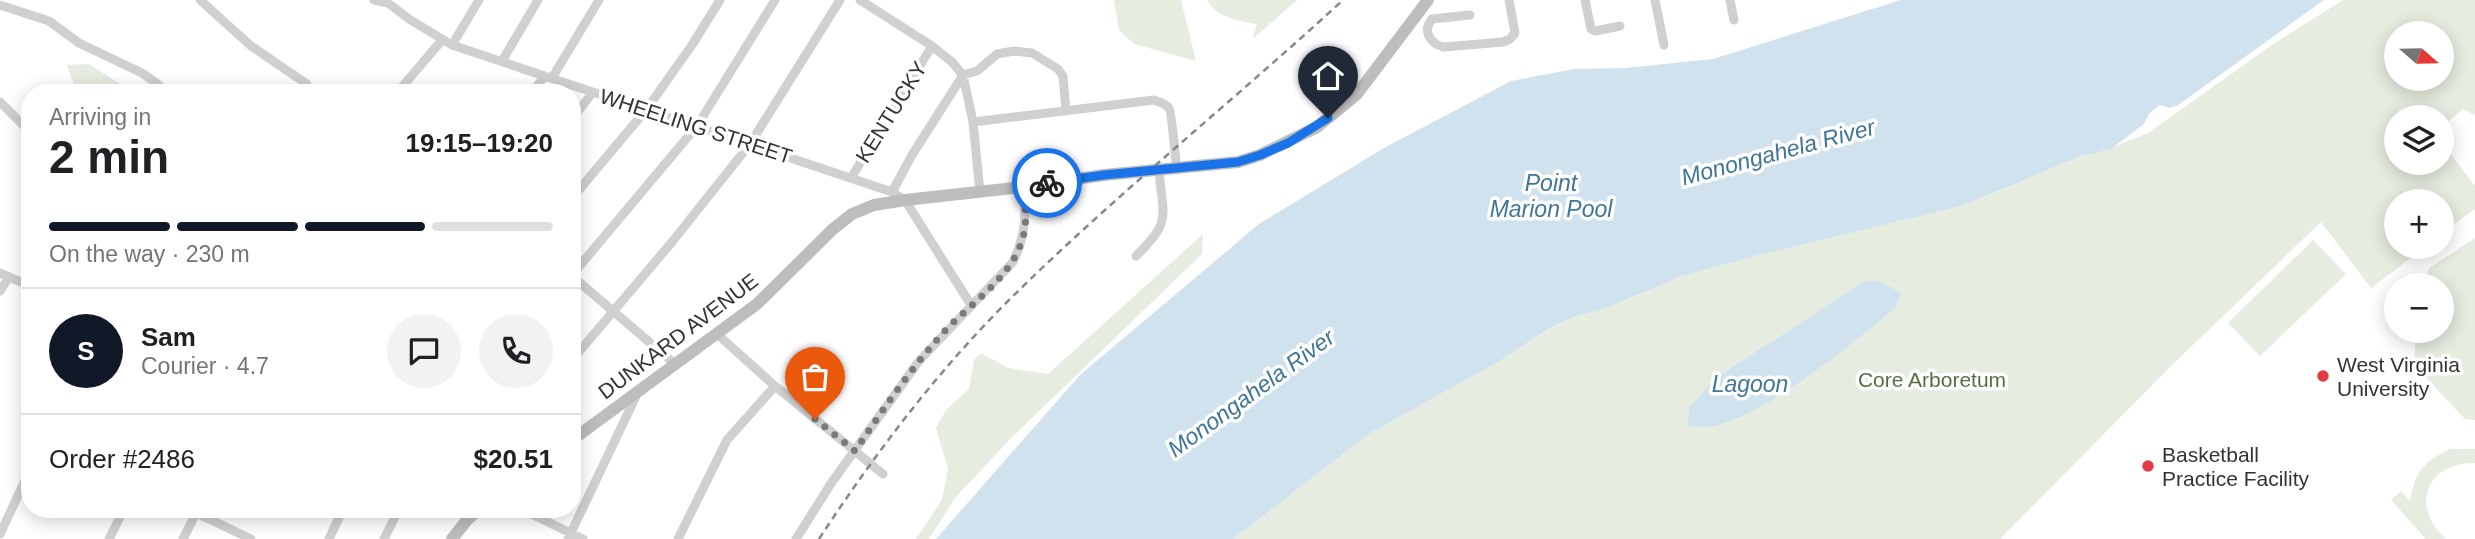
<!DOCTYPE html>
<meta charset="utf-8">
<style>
:root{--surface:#fff;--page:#f2f2f2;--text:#202124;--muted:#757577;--line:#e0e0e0;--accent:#111827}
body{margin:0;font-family:Helvetica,sans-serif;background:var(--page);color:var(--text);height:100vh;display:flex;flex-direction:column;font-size:26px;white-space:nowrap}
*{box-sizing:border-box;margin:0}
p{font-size:23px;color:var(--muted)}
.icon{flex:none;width:38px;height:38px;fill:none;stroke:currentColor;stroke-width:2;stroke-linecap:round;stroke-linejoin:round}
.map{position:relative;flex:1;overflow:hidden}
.drawer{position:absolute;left:21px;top:84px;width:560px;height:434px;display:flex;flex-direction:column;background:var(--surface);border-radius:28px;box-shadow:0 4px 18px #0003}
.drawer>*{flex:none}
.needle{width:46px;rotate:110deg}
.tools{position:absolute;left:2384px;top:21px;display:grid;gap:14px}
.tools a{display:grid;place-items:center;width:70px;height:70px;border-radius:50%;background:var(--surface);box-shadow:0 4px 18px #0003;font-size:35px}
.pin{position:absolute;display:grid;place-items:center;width:60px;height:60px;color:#fff;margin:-72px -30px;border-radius:50% 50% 50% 0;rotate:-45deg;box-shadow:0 0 7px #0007}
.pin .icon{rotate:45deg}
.courier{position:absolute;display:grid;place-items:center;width:70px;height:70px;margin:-35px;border:5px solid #1a73e8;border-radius:50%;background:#fff;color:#222;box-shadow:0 2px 9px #0007}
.overview em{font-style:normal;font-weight:700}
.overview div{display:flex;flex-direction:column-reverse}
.overview{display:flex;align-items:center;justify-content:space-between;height:119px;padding:0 28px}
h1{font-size:46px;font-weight:700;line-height:52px}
.bar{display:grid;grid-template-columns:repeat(4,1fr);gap:10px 7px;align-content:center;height:84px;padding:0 28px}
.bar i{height:9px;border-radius:5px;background:var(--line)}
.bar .active{background:var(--accent)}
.bar p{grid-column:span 4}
.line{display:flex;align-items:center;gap:18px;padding:0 28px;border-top:2px solid var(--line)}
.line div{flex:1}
.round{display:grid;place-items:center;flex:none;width:74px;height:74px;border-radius:37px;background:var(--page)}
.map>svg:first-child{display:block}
</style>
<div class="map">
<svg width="2475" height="539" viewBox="0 0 2475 539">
<rect width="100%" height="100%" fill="#fff"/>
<path fill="#e6ecdf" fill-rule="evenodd" d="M 1114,0 L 1181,0 L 1196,61 L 1134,44 L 1119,30 Z
M 1207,0 L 1297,0 L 1255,37 L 1253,37 L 1257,24 C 1237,20 1219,19 1207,0 Z
M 2343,0 L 2475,0 L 2475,115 L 2463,109 L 2441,128 L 2441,117 L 2396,117 L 2396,163 L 2441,163 L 2441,141 L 2475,186 L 2475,209 L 2441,234 L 2441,201 L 2396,201 L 2396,247 L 2425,247 L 2371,288 L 2321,222 L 2171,366 L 2000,539 L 1233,539 L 1369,434 L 1498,362 L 1551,328 L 1574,317 L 1609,307 L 1682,276 L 1755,256 L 1962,206 L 2081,156 L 2111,148 L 2148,133 L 2275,43 ZM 2396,33 L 2441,33 L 2441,79 L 2396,79 Z
M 89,64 L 126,88 L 131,93 L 77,93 L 67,65 Z
M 1203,234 L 1202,254 L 1012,437 L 955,498 L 929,539 L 916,539 L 942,500 L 948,469 L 936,428 L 946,410 L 969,389 L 974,360 L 981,353 L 1008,368 L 1048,374 Z
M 2475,238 L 2475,420 L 2465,419 L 2414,365 L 2416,331 L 2441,331 L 2441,285 L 2424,285 L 2429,268 Z
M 2313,240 L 2346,274 L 2260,356 L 2228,323 Z
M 2450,449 L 2475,449 L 2475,463 C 2441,462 2414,487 2432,522 C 2435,528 2441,534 2446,539 L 2426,539 L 2391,500 L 2401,491 L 2410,501 C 2415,472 2423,462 2450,449 Z"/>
<path fill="#cfe2ee" d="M 1901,0 L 2324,0 L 2178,105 L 2170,108 L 2159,105 L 2149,114 L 2144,124 L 2111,149 L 2081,156 L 1962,206 L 1755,256 L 1682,276 L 1609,307 L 1574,317 L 1550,328 L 1498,362 L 1369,434 L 1233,539 L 936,539 L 1080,375 L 1259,224 L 1384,148 L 1511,81 L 1574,69 L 1625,68 L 1713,59 Z
M 1865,281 L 1879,281 L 1901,293 L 1895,308 C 1852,344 1763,418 1708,427 C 1702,428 1693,426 1687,425 L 1690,407 L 1713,380 Z"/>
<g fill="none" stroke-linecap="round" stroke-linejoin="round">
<path stroke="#d0d0d0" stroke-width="9" d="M 200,0 L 251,46 L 307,84
M 374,0 L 388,3 L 409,19 L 452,45 L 892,192 L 905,200 L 971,305
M 860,0 L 932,46 L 952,62 L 963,75 L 973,122 L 980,192
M 1585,0 L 1591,29 L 1595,31 L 1620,26
M 1655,0 L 1664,45
M 1730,0 L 1734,20
M 0,5 L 49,21 L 79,43 L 142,73 L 159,85 L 164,93
M 1470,15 L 1432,19 C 1422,31 1430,44 1444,47 L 1503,42 L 1510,39 L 1515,33 L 1509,0
M 452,45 L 479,0
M 502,61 L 538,0
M 552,78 L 599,0
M 397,93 L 442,40
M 531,93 L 545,76
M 0,102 L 30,132
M 572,119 L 593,92
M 973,122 L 1154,100 C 1159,102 1165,103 1169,108 C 1172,112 1175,159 1177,169
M 851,178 L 932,46
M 892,192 L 912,155 L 963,75 L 977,71 L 997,54 L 1014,51 L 1032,53 L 1058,69 L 1063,76 L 1066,111
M 572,198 L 646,110 L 692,45 L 720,0
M 1136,256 C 1172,221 1163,218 1159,171
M 0,273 L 30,286
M 572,275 L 697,126 L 775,0
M 572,276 L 675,364
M 0,291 L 9,277
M 717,334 L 775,386 L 883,474
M 572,360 L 672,242 L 750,144 L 840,0
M 188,509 L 251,539
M 521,509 L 583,539
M 0,534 L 30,470
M 109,539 L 124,509
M 183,539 L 196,513
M 329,539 L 343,509
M 384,539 L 399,509
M 568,539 L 638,392
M 678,539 L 727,440 L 775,386
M 796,539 L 832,482 L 919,361 L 1013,262 C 1025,237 1027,215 1023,187"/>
<path stroke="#bdbdbd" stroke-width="12" d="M 572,440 L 757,304 L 833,229 L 852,214 L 874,205 L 905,200 L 1023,187 L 1104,175 L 1238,162 L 1260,155 L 1317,127 L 1357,94 L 1428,0
M 452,539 L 467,520 L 479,509"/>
<path stroke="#888" stroke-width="2.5" stroke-dasharray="7 5" stroke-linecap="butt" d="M 819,539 C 874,455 936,373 1007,302 C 1114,196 1232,102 1343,0"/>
</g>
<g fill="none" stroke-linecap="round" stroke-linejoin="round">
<path stroke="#7a7a7a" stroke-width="7" stroke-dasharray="0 12.6" d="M 815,419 L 855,451 C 882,411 909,371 942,334 C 967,306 1006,282 1020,246 C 1028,227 1026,207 1023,187 L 1047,183"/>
<path stroke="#1a73e8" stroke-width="9" d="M 1047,183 L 1104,175 L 1238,162 L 1260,155 L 1288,143 L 1328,118"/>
</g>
<g fill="#e63946" stroke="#fff" stroke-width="2.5">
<circle cx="2323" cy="376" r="7"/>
<circle cx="2148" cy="466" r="7"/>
</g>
<g text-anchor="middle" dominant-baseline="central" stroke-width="7" stroke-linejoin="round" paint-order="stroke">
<g font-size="21" fill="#333" stroke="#fff">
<text transform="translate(891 112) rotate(-58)">KENTUCKY</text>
<text transform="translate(696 126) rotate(18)">WHEELING STREET</text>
<text transform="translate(678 336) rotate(-37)">DUNKARD AVENUE</text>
</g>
<g font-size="21" fill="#333" stroke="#fff" text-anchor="start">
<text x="2337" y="364">West Virginia<tspan x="2337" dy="24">University</tspan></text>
<text x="2162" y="454">Basketball<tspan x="2162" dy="24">Practice Facility</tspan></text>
</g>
<g font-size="21" fill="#56703f" stroke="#fff">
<text x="1932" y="379">Core Arboretum</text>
</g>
<g font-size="23" font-style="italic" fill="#3f7597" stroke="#fff">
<text transform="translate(1778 152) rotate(-15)">Monongahela River</text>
<text x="1551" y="183">Point<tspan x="1551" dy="26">Marion Pool</tspan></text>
<text x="1750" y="384">Lagoon</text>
<text transform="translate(1251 393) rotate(-36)">Monongahela River</text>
</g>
</g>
</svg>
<div class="tools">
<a><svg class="needle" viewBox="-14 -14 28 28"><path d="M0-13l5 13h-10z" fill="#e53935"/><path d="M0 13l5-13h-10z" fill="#757577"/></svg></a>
<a><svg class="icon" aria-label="layers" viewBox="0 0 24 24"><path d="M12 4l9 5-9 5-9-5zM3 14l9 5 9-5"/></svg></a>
<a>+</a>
<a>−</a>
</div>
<div class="pin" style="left:815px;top:419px;background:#ea580c"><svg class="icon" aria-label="bag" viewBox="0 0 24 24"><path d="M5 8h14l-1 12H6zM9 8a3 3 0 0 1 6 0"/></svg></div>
<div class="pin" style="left:1328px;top:118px;background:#1f2937"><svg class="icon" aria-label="home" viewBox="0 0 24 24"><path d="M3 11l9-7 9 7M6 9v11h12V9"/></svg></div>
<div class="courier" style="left:1047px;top:183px"><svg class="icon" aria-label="bike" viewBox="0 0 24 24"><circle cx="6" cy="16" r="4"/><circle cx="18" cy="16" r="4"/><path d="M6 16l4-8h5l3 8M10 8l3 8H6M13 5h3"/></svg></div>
<section class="drawer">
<div class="overview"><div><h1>2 min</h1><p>Arriving in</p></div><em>19:15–19:20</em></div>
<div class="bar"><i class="active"></i><i class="active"></i><i class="active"></i><i></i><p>On the way · 230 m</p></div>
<div class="line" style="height:126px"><b class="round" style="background:var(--accent);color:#fff">S</b><div><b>Sam</b><p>Courier · 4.7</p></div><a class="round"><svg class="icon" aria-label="chat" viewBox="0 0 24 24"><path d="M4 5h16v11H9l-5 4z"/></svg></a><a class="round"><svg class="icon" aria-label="phone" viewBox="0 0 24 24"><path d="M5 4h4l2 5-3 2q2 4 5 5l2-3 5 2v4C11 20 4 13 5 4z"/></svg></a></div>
<div class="line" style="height:91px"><div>Order #2486</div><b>$20.51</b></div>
</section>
</div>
